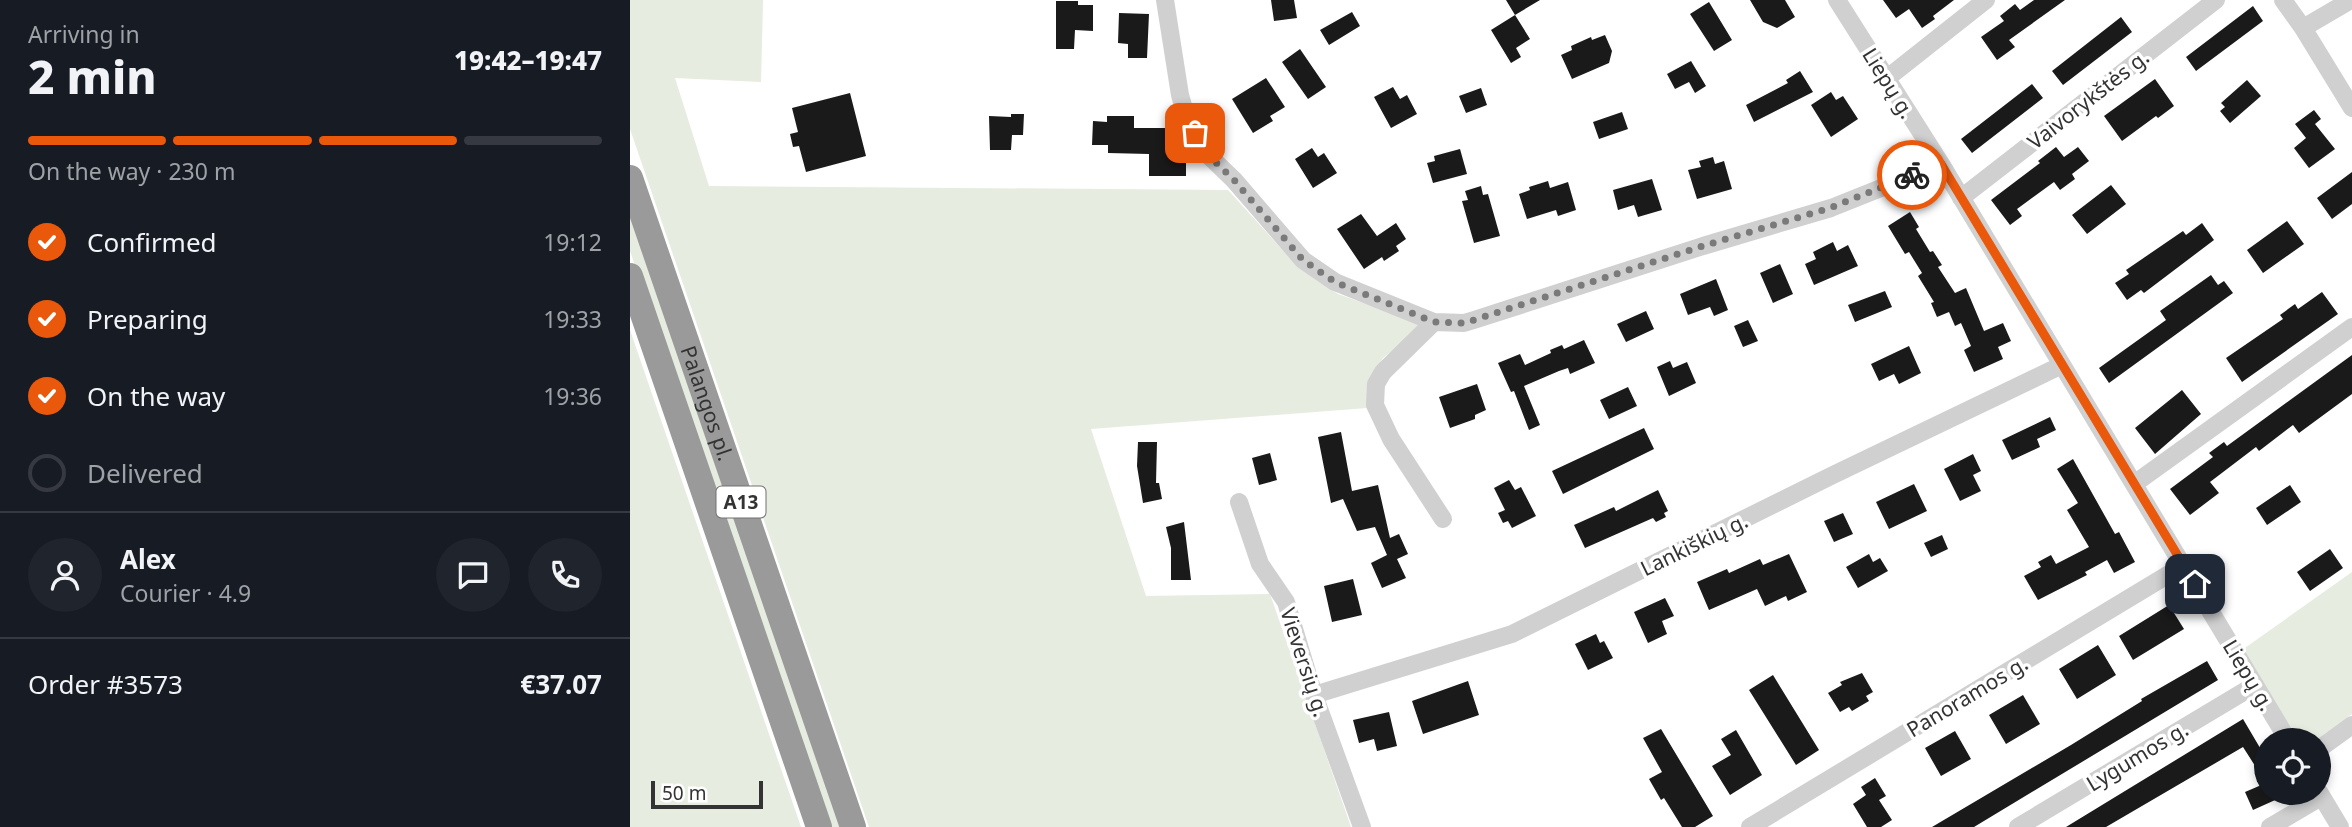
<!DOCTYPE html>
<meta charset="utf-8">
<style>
:root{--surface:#171b24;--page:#20242c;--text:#f1f3f6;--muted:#9ea1a6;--line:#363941;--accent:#ea580c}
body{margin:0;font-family:"Noto Sans",sans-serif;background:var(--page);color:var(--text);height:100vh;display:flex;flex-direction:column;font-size:26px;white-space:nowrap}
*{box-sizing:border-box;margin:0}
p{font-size:23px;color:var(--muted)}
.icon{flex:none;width:38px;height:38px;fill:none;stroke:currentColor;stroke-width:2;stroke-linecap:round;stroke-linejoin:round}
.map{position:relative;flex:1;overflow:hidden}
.drawer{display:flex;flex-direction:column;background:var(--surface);width:630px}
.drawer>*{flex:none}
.buttons{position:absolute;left:1624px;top:728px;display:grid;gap:14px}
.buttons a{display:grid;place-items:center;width:77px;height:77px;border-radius:50%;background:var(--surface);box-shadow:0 4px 10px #0003;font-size:35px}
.scale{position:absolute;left:21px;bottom:18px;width:112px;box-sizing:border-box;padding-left:7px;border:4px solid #333;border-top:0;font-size:19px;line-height:24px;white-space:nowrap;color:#333;-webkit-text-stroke:5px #fff;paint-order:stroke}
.pin{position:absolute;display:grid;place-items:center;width:60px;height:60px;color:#fff;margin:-30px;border-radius:14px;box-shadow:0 4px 10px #0006}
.courier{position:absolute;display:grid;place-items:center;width:70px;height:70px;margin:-35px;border:5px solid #ea580c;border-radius:50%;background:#fff;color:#222;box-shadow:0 2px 9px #0007}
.overview em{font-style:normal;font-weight:800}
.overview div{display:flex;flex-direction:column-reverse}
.overview{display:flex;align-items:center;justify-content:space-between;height:119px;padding:0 28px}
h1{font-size:46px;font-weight:800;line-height:52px}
.bar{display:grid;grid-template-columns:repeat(4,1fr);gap:10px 7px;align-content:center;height:84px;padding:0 28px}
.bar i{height:9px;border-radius:5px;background:var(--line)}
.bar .on{background:var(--accent)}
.bar p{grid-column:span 4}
.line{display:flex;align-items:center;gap:18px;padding:0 28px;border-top:2px solid var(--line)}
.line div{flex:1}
.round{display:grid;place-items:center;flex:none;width:74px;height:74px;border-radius:37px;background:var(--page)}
ol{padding:0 28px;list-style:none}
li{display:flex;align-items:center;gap:21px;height:77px}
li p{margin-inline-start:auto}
li .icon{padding:7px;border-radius:50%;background:var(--accent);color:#fff;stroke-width:4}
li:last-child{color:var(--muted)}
li i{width:38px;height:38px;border:4px solid var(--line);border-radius:50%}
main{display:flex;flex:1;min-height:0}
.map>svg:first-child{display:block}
</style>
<main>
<section class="drawer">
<div class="overview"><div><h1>2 min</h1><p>Arriving in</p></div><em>19:42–19:47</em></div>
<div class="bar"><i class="on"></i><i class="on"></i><i class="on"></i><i></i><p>On the way · 230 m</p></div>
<ol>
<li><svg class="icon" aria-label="check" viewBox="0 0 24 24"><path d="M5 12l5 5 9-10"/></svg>Confirmed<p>19:12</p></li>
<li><svg class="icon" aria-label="check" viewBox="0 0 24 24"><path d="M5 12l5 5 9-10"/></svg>Preparing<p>19:33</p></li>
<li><svg class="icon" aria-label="check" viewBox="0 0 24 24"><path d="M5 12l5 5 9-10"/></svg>On the way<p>19:36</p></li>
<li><i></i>Delivered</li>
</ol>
<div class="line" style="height:126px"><a class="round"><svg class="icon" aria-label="person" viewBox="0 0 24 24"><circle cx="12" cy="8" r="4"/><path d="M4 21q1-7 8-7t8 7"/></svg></a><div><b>Alex</b><p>Courier · 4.9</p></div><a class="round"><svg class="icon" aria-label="chat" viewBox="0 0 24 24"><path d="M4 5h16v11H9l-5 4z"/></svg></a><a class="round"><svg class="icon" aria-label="phone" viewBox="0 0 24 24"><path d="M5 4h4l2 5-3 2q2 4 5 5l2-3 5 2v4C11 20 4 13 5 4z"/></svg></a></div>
<div class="line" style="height:91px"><div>Order #3573</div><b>€37.07</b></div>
</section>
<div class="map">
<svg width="1722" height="827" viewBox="0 0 1722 827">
<rect width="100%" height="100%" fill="#fff"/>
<path fill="#e6ecdf" d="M 0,0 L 133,0 L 131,82 L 45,78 L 79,186 L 598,190 L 669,268 L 708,294 L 787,322 L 792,327 L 753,358 L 737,383 L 737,408 L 461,429 L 516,596 L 640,594 L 721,827 L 239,827 L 0,129 Z
M 0,211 L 212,827 L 199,827 L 0,251 Z
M 0,330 L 171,827 L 0,827 Z
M 1722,572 L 1722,714 L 1686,740 L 1669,740 L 1612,650 Z"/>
<path fill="#1a1a1a" d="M 641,0 L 664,0 L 667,18 L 644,21 Z
M 876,0 L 910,0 L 885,15 L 900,39 L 886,48 L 891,57 L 881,63 L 861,30 L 885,15 Z
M 1120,0 L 1155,0 L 1165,17 L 1147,28 L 1133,22 Z
M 1253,0 L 1324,0 L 1303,16 L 1305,19 L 1292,28 L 1279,9 L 1266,18 Z
M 1404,0 L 1435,0 L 1379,40 L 1385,47 L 1367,60 L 1351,37 L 1374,21 L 1370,16 L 1385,4 L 1390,10 Z
M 426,1 L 448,1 L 448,5 L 463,5 L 463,31 L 445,30 L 444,49 L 426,49 Z
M 1079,2 L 1102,40 L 1084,51 L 1060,14 Z
M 1623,6 L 1633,21 L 1566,71 L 1556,57 Z
M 722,12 L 730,26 L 699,45 L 690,30 Z
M 489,13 L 519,14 L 517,58 L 498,58 L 498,44 L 488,43 Z
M 1491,17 L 1502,32 L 1433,85 L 1422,71 Z
M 975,35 L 982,51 L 979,63 L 942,79 L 931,55 L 942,50 L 941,46 L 961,37 L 962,40 Z
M 670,49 L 696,87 L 678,99 L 652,62 Z
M 1061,61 L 1076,86 L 1065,93 L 1059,82 L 1045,89 L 1037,74 Z
M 1170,71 L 1183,92 L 1124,122 L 1116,105 L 1158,83 L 1156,80 Z
M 636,78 L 655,107 L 640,116 L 643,121 L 623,133 L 602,99 Z
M 1525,79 L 1544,106 L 1528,118 L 1526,116 L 1492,141 L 1474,116 Z
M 1617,80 L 1631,96 L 1600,123 L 1590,111 L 1595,107 L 1591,103 Z
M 1402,84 L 1413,98 L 1342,153 L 1331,139 Z
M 763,87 L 770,99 L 777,95 L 787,114 L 761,128 L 744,97 Z
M 851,88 L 857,105 L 836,113 L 829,96 Z
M 1201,92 L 1206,100 L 1213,96 L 1228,119 L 1201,137 L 1181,105 Z
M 220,93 L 236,156 L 176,172 L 169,146 L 163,147 L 160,134 L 168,132 L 162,108 Z
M 1684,110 L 1691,119 L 1685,124 L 1705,149 L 1679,168 L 1664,148 L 1676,138 L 1665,124 Z
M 992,112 L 998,129 L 969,139 L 963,122 Z
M 381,114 L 394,114 L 393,135 L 382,135 L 381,150 L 360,150 L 359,116 L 381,117 Z
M 477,116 L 504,116 L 504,128 L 539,128 L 539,148 L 556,147 L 556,176 L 519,176 L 519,154 L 478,153 L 478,145 L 462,145 L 463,121 L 477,122 Z
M 1426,147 L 1434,157 L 1448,147 L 1459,161 L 1442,174 L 1445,179 L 1430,190 L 1424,182 L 1387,209 L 1392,216 L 1380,225 L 1361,200 L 1410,163 L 1408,161 Z
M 682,148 L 688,157 L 694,153 L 707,173 L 683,188 L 665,159 Z
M 830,149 L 837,174 L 803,183 L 797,163 L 805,161 L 804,156 Z
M 1083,157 L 1085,164 L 1094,161 L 1102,189 L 1067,199 L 1058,170 L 1071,167 L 1069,161 Z
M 1722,172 L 1722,204 L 1702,219 L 1687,198 Z
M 1022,179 L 1032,210 L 1008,217 L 1004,205 L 988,210 L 983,190 Z
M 918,181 L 920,188 L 938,182 L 946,210 L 928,216 L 926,210 L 897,219 L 889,194 L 900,190 L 899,187 Z
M 1481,185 L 1496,204 L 1457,234 L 1442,215 Z
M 851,186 L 853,195 L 858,194 L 870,236 L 844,243 L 832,201 L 838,200 L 835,191 Z
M 1280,212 L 1289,227 L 1286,229 L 1300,252 L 1303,251 L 1312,265 L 1308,267 L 1325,293 L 1336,288 L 1354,331 L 1373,323 L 1381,341 L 1368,347 L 1373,359 L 1344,372 L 1334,350 L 1341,346 L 1331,323 L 1325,326 L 1319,312 L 1307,317 L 1301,303 L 1304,302 L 1288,276 L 1292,273 L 1279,252 L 1275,254 L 1258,226 Z
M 731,214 L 747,236 L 766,223 L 776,239 L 766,246 L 769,251 L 754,261 L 752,257 L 734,269 L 707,229 Z
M 1657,221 L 1674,244 L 1633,273 L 1617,250 Z
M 1572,223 L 1584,240 L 1514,293 L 1511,290 L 1497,300 L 1485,283 L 1499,274 L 1496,270 L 1553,231 L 1556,235 Z
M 1203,242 L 1207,251 L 1218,245 L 1228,266 L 1184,285 L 1175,264 L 1186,259 L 1183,252 Z
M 1150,264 L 1163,294 L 1143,303 L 1130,273 Z
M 1581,275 L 1588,285 L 1594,281 L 1603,293 L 1479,383 L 1469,368 L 1536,320 L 1530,311 Z
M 1086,279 L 1098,310 L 1084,316 L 1080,307 L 1058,315 L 1050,294 Z
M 1255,291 L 1262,307 L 1225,322 L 1218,305 Z
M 1692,292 L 1708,314 L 1612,382 L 1596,358 L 1653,319 L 1650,315 L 1665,304 L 1668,309 Z
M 1016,311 L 1024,329 L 996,342 L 987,324 Z
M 1118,320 L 1128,341 L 1113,347 L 1104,326 Z
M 954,340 L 965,363 L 940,374 L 938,368 L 929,371 L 894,386 L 910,425 L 899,430 L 884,391 L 881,392 L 868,363 L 890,354 L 895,365 L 921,353 L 920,350 L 932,345 L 934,349 Z
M 1279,346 L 1291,373 L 1269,384 L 1264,374 L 1249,381 L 1241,364 Z
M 1722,355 L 1722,394 L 1669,433 L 1663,425 L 1629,451 L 1626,447 L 1580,482 L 1589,493 L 1560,515 L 1540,489 L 1583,457 L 1579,453 L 1594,442 L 1597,446 Z
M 1040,361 L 1043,368 L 1057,362 L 1066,383 L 1039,396 L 1027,367 Z
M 847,384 L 856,410 L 845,415 L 845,419 L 820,428 L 809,397 Z
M 998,387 L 1007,406 L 979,419 L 970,400 Z
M 1552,390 L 1571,414 L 1525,454 L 1505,428 Z
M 1420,417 L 1426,430 L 1407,439 L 1410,447 L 1382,460 L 1372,440 Z
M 1014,428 L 1024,449 L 933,494 L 922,471 Z
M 711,432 L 722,491 L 748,485 L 760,538 L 769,534 L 778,554 L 767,559 L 776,578 L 752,588 L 741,563 L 757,555 L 745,527 L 727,531 L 713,499 L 701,503 L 688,437 Z
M 508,442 L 527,442 L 526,483 L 529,483 L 532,499 L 513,503 L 507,466 Z
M 640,453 L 647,480 L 629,485 L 622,458 Z
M 1343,454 L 1351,471 L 1343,475 L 1351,491 L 1330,501 L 1314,469 Z
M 1443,459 L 1485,534 L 1489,532 L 1505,562 L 1484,573 L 1477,560 L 1455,572 L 1457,575 L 1408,600 L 1394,576 L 1411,567 L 1408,562 L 1421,555 L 1426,564 L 1459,547 L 1437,510 L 1448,503 L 1427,469 Z
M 879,480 L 885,490 L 891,487 L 906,516 L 882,528 L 878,521 L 873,523 L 868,513 L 875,510 L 864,488 Z
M 1284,484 L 1297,511 L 1259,529 L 1246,502 Z
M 1660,485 L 1671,502 L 1637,525 L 1626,508 Z
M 1028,490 L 1038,511 L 1034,513 L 1036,517 L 1026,522 L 1023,518 L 955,548 L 944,525 L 984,507 L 986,511 Z
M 1213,513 L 1223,534 L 1204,542 L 1194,521 Z
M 554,522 L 561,580 L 541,580 L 541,548 L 536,527 Z
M 1312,535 L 1318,549 L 1301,557 L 1294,543 Z
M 1700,549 L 1713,568 L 1680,591 L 1667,572 Z
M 1159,554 L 1177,592 L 1158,601 L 1156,596 L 1135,606 L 1127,589 L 1079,610 L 1067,582 L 1097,569 L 1099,573 L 1130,559 L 1133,565 Z
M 1239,554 L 1243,562 L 1250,558 L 1258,571 L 1228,588 L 1216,567 Z
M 723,579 L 732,615 L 702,622 L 694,586 Z
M 1035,598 L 1044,616 L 1032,621 L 1037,634 L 1018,643 L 1004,612 Z
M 1539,605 L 1554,629 L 1503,660 L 1489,636 Z
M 966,634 L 970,643 L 974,641 L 983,658 L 958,670 L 945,644 Z
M 1468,645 L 1486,675 L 1447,699 L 1429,669 Z
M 1577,661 L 1588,680 L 1344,827 L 1302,827 L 1441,745 L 1512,701 L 1511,699 Z
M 1232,673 L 1243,692 L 1236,696 L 1239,701 L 1222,711 L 1219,707 L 1210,712 L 1198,693 L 1212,685 L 1210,682 Z
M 1143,675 L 1189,750 L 1166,765 L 1119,690 Z
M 838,681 L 849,715 L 793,734 L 782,701 Z
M 1393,695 L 1410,724 L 1376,744 L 1359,715 Z
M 759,712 L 767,746 L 747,751 L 744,739 L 729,743 L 723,720 Z
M 1613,719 L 1636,758 L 1636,783 L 1613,747 L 1476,827 L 1436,827 Z
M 1031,729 L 1083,816 L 1065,827 L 1052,827 L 1034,798 L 1031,800 L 1019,779 L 1032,772 L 1013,738 Z
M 1106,730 L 1132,775 L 1100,795 L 1082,766 L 1101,755 L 1091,739 Z
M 1325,731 L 1341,759 L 1311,776 L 1295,748 Z
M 1245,778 L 1256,796 L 1249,800 L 1262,820 L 1251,827 L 1237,827 L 1223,804 L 1236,795 L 1231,787 Z
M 1636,783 L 1636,793 L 1661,793 L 1623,810 L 1615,792 Z"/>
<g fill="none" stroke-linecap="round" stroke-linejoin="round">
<path stroke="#d0d0d0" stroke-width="18" d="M 535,0 L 550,95 L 556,116 L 574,151 L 604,180 L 673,260 L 705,282 L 804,322 L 834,323 L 844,320 L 1073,246 L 1201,208 L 1311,164
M 1207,0 L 1311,164 L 1658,740
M 1653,0 L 1673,28 L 1722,108
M 1673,28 L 1721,0
M 1256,79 L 1356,0
M 1331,198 L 1586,0
M 804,322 L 753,372 L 746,384 L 745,405 L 761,439 L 813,519
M 1504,484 L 1722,327
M 609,502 L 630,564 L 656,602 L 684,695 L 732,827
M 684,695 L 882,634 L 1203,475 L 1432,365
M 1689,749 L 1722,725
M 1689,792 L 1710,827
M 1120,827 L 1554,565
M 1388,827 L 1625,685
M 1640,827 L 1691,797"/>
<g stroke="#9a9a9a" stroke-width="26">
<path id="s1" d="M 0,178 L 223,827"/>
<path d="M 0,276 L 189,827"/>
</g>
</g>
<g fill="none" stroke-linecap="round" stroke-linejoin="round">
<path stroke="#7a7a7a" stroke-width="7" stroke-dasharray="0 12.6" d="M 565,133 L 574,151 L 604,180 L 673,260 L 705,282 L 804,322 L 834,323 L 844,320 L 1073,246 L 1200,208 L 1282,175"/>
<path stroke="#ea580c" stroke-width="9" d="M 1282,175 L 1311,164 L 1565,584"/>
</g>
<g text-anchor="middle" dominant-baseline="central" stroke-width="7" stroke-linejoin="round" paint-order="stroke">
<rect fill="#fff" stroke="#707070" stroke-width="2" x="86.5" y="486.5" width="49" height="31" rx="5"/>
<g font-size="19" font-weight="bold" fill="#333">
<text x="111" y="502">A13</text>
</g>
<g font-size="21" fill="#333" stroke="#fff">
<text transform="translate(1259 83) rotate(58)">Liepų g.</text>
<text transform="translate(1458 99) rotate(-38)">Vaivorykštės g.</text>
<text stroke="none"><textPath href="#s1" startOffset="238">Palangos pl.</textPath></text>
<text transform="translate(1064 544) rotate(-26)">Lankiškių g.</text>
<text transform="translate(675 662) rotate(72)">Vieversių g.</text>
<text transform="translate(1619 675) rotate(59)">Liepų g.</text>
<text transform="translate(1337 696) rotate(-31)">Panoramos g.</text>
<text transform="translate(1507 756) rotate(-31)">Lygumos g.</text>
</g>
</g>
</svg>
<div class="buttons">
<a><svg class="icon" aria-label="locate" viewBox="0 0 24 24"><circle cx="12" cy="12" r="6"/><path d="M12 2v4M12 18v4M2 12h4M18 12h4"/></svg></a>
</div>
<div class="scale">50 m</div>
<div class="pin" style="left:565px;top:133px;background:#ea580c"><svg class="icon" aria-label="bag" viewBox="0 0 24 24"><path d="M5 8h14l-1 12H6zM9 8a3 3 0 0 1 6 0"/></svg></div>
<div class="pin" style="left:1565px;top:584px;background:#1f2937"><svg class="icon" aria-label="home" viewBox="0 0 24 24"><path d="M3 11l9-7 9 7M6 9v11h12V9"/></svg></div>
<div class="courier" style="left:1282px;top:175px"><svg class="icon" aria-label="bike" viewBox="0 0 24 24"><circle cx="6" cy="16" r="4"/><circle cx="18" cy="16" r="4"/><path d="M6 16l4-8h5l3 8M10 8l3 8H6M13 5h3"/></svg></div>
</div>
</main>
